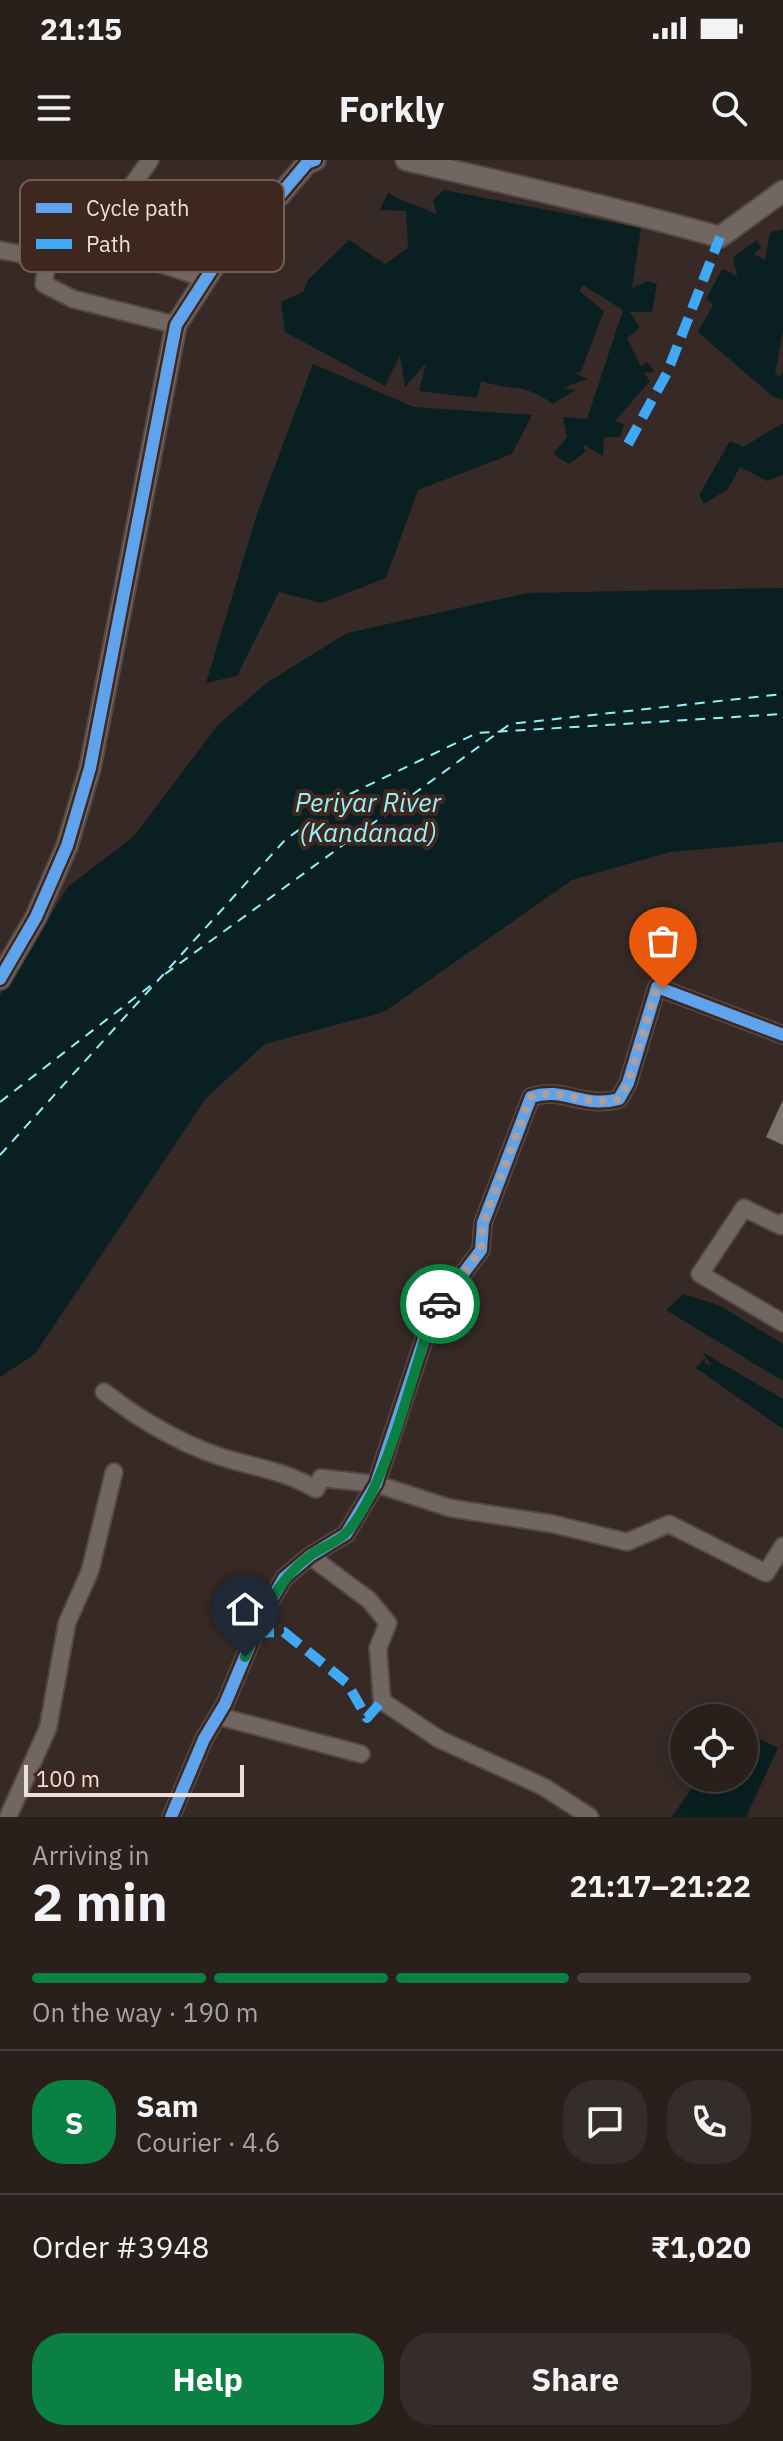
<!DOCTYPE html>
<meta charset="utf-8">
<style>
:root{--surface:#29201c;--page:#352d29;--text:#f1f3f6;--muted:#a5a3a3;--line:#453e3b;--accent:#0b8043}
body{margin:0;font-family:"IBM Plex Sans",sans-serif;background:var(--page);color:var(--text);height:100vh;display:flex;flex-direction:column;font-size:30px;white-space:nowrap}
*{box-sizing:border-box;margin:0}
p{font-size:26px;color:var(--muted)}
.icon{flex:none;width:44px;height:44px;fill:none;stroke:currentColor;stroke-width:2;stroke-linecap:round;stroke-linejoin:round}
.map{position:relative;height:1657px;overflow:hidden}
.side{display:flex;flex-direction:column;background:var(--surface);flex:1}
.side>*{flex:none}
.buttons{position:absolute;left:670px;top:1544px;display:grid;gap:16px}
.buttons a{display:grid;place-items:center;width:88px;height:88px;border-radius:50%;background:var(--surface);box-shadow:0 4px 20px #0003,0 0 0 2px var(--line);font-size:40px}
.scale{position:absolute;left:24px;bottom:20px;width:220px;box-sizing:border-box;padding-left:8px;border:4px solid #eeded9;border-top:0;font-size:22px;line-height:28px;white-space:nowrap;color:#eeded9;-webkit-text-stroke:6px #3e271f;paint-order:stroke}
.pin{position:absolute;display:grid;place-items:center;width:68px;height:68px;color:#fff;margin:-82px -34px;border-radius:50% 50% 50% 0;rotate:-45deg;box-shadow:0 0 8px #0007}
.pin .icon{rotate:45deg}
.courier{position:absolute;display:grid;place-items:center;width:80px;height:80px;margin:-40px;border:6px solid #0b8043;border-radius:50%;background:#fff;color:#222;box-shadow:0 2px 10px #0007}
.overview em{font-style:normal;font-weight:800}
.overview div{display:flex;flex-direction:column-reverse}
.overview{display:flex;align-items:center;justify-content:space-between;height:136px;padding:0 32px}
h1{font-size:52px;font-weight:800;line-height:60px}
.bar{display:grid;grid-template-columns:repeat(4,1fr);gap:12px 8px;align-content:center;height:96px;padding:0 32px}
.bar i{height:10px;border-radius:6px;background:var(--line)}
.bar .active{background:var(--accent)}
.bar p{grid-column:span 4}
.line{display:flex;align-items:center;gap:20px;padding:0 32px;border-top:2px solid var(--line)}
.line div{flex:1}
.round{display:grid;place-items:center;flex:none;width:84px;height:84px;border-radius:32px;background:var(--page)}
.primary-button{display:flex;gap:16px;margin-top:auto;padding:16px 32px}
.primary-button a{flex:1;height:92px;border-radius:32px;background:var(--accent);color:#fff;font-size:32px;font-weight:800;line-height:92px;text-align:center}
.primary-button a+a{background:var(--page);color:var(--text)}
.status{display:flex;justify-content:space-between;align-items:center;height:56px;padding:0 40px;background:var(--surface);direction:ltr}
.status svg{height:22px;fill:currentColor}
header{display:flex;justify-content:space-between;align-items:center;height:104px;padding:0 32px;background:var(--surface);font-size:36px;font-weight:800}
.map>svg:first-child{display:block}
</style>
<div class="status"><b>21:15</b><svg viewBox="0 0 49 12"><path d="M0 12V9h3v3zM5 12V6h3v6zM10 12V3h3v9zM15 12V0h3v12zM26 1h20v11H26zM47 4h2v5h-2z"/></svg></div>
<header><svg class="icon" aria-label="menu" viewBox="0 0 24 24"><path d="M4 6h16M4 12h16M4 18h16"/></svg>Forkly<svg class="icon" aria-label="search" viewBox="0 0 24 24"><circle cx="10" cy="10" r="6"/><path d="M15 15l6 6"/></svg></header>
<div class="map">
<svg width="783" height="1657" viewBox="0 0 783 1657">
<rect width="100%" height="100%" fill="#372a26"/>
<path fill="#091f21" d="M 443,30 L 641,68 L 632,128 L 648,121 L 657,124 L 652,152 L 630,152 L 640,168 L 627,178 L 641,207 L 647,202 L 655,212 L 644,213 L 650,221 L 615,261 L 624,264 L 620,277 L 604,277 L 603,296 L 583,284 L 585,292 L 569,304 L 553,294 L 567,277 L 563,257 L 587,259 L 623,150 L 583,125 L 579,131 L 604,151 L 581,212 L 575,213 L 587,219 L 563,228 L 576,230 L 552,244 C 528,223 510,231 481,221 L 477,238 L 419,231 L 426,203 L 405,227 L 400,195 L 385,226 L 285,172 L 281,142 L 304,131 L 308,120 L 349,80 L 385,104 L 408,88 L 406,51 L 380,50 L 388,32 C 402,44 421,44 437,55 L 433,41 Z
M 783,70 L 783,171 L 775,214 L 780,217 L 783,211 L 783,240 L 772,236 L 698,172 L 713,145 L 706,139 L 722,109 L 737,116 L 733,97 L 757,80 L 761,88 L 754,94 L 765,100 L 770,72 Z
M 313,204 L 414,247 L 532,255 L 512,294 L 418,330 L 386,418 L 321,443 L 279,432 L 237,516 L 206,523 L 257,354 Z
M 783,263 L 783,315 L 767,321 L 740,307 L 728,329 L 704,344 L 699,335 L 730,281 L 743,287 Z
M 783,428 L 783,682 L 670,692 L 572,720 L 384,852 L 265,884 L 206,938 L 35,1194 L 0,1217 L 0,835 L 68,727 L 134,676 L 218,565 L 268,522 L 347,473 L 527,433 Z
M 683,1134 L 718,1145 L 783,1184 L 783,1221 L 666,1150 Z
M 702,1192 L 783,1239 L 783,1269 L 696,1208 L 705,1198 L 705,1204 L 712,1205 Z
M 744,1572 L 778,1588 L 746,1657 L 672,1657 L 699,1618 L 744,1618 Z"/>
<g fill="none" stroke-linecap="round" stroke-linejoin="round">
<path stroke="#94f1fb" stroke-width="2" stroke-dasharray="10 8" stroke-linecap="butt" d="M 165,814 L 510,564 L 783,534
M 0,942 L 154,823
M 0,995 L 285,680 L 346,636 L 477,573 L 783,554"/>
</g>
<path fill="#7e746f" d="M 783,940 L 783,985 L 766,977 Z"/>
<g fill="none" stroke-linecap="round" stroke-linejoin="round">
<g stroke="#544844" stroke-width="20">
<path id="minor" d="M 150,0 L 122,40 L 136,49 L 123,91 L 206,119
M 0,90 L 47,99 L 44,124 L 73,139 L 176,165
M 783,1062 L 781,1066 L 744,1048 L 700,1114 L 783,1163
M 104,1232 C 143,1262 186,1288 235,1301 C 264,1309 288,1313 316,1329 L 321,1318 L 376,1324 L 450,1348 L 553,1364 L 627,1382 L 669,1364 L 766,1413 L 783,1386
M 310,1396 L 369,1440 L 388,1463 L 378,1488 L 382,1541 L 439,1579 L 544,1627 L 590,1657
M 218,1556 L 361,1594
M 8,1657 L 48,1568 L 67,1463 L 90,1411 L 114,1312
M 171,1657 L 204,1579 L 225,1544 L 262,1456 L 284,1418 L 310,1396 L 346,1374 L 376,1324 L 432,1155 L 481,1090 L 483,1063 L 531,937 C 563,926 583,949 619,939 L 628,923 L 657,827 L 783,875"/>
</g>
<g stroke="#544844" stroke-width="24">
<path id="tertiary" d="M 406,0 C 511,24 616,48 720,77 L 783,31
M 0,819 L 36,757 L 67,686 L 90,608 L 176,165 L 238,69 L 280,35 L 307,3 L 315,0"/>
</g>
<use href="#minor" stroke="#726663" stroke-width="16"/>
<use href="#tertiary" stroke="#726663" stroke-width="20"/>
<path stroke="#3fa9f5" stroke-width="10" stroke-dasharray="20 10" stroke-linecap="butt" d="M 628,284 L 667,213 L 720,77
M 254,1473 L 284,1472 L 347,1523 L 367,1558 L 382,1541"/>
<g stroke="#3e271f" stroke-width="17">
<path id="cycleway" d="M 0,819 L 36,757 L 67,686 L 90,608 L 176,165 L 238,69 L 280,35 L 307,3 L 315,0
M 171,1657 L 204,1579 L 225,1544 L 262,1456 L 284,1418 L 310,1396 L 346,1374 L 376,1324 L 432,1155 L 481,1090 L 483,1063 L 531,937 C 563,926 583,949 619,939 L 628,923 L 657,827 L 783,875"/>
</g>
<use href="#cycleway" stroke="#60a3ed" stroke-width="12"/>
</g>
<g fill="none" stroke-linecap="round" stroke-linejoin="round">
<path stroke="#ae9f9a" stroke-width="8" stroke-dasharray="0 14.4" d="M 440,1144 L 481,1090 L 483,1063 L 531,937 C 563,926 583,948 619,939 L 628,923 L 657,827 L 663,829"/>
<path stroke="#0b8043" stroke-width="10" d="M 245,1497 C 260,1459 276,1420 311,1395 C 322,1387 338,1382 347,1372 C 386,1328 413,1213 432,1155 L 440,1144"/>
</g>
<g text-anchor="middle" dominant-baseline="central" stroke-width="8" stroke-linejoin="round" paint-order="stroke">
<g font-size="26" font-style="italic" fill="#94f1fb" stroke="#3e271f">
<text x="368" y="642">Periyar River<tspan x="368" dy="30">(Kandanad)</tspan></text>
</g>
</g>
<rect x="20" y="20" width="264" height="92" rx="12" fill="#3e271f" stroke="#735e57" stroke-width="2"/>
<rect x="36" y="43" width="36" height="10" fill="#60a3ed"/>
<rect x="36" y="79" width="36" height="10" fill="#3fa9f5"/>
<g font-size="22" fill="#eeded9">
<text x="86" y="56">Cycle path</text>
<text x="86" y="92">Path</text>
</g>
</svg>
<div class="buttons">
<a><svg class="icon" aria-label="locate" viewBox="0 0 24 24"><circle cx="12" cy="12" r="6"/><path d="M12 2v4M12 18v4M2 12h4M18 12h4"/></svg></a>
</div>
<div class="scale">100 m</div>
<div class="pin" style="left:663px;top:829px;background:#ea580c"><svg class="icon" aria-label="bag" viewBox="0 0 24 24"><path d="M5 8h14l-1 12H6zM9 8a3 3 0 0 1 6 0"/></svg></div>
<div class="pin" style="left:245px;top:1497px;background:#1f2937"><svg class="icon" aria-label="home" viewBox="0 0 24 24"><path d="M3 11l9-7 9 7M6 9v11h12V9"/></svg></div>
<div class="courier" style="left:440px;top:1144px"><svg class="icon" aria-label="car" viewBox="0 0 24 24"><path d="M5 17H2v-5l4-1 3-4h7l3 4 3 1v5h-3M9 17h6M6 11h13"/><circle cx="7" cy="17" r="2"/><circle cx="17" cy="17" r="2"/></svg></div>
</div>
<section class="side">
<div class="overview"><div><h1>2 min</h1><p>Arriving in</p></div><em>21:17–21:22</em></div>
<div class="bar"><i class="active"></i><i class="active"></i><i class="active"></i><i></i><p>On the way · 190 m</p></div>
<div class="line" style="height:144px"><b class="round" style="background:var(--accent);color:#fff">S</b><div><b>Sam</b><p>Courier · 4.6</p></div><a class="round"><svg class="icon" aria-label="chat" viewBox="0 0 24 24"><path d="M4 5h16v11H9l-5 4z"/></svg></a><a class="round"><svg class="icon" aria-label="phone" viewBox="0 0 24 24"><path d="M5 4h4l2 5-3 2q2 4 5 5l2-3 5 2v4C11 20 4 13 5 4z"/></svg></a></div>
<div class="line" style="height:104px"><div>Order #3948</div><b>₹1,020</b></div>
<div class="primary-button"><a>Help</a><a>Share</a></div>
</section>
